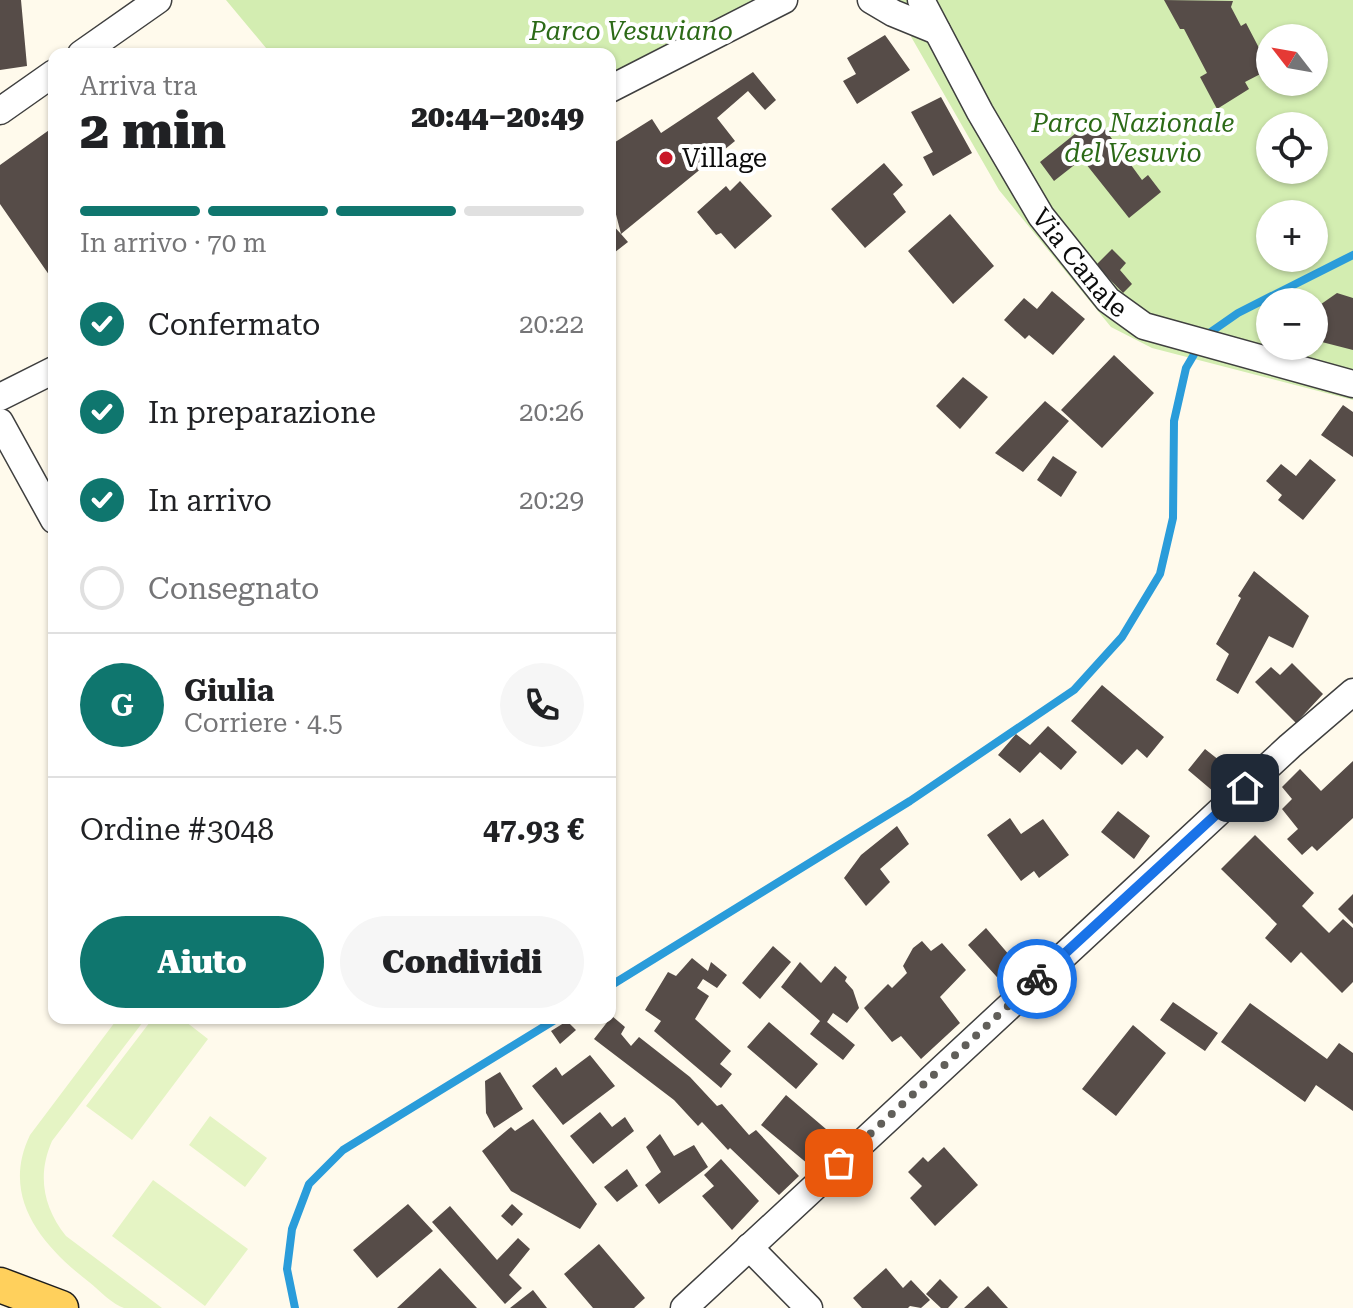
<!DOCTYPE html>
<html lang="it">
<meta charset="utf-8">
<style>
:root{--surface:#fff;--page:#f6f6f6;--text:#202124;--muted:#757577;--line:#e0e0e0;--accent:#0f766e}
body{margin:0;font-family:"Roboto Serif",serif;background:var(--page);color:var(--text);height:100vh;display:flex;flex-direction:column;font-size:30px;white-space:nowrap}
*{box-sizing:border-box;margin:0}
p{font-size:26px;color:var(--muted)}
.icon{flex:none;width:44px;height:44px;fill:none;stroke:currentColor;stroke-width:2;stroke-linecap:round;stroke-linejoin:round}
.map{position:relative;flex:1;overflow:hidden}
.sheet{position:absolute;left:48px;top:48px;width:568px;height:976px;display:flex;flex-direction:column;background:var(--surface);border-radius:16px;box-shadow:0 2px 6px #0004}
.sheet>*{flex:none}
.needle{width:52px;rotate:301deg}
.fabs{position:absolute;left:1256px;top:24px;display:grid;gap:16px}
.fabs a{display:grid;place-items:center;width:72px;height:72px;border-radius:50%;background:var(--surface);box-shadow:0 2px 6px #0004;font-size:40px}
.pin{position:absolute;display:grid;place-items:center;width:68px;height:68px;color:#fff;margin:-34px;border-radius:16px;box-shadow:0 4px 12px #0006}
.courier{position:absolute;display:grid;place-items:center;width:80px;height:80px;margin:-40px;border:6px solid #1a73e8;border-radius:50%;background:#fff;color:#222;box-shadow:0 2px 10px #0007}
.overview em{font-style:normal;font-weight:800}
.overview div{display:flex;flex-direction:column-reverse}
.overview{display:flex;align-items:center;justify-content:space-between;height:136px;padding:0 32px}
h1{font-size:52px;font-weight:800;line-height:60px}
.bar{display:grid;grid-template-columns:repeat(4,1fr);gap:12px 8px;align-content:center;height:96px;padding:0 32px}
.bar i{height:10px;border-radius:6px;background:var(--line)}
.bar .current{background:var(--accent)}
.bar p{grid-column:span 4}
.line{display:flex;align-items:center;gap:20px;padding:0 32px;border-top:2px solid var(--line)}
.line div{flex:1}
.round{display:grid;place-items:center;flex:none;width:84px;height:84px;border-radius:42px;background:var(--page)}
ol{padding:0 32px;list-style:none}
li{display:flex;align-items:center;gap:24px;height:88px}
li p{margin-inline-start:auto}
li .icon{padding:8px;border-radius:50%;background:var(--accent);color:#fff;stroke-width:4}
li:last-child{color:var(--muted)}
li i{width:44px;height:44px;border:4px solid var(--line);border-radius:50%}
.cta{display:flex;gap:16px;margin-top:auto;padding:16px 32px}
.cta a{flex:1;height:92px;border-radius:48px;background:var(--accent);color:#fff;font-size:32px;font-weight:800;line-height:92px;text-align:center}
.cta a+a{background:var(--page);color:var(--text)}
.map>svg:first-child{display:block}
</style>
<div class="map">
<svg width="1353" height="1308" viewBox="0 0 1353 1308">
<rect width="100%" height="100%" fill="#fffaec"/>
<path fill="#d3edb1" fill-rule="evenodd" d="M 226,0 L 755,0 L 610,78 L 610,54 L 271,54 Z
M 890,0 L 1353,0 L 1353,400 L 1152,348 L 1111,327 L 999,190 ZM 1270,38 L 1314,38 L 1314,82 L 1270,82 ZM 1270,126 L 1314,126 L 1314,170 L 1270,170 ZM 1270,214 L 1314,214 L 1314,258 L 1270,258 ZM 1270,302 L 1314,302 L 1314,346 L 1270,346 Z"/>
<path fill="#e5f4c4" d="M 118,1018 L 146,1018 L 52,1141 C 37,1175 43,1207 66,1236 L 162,1308 C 150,1308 135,1308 124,1308 C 113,1305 99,1290 89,1282 C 42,1246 0,1197 30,1135 Z
M 153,1018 L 181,1018 L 208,1039 L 132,1140 L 86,1106 Z
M 210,1116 L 267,1158 L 245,1187 L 189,1145 Z
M 153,1180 L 248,1249 L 205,1306 L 112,1236 Z"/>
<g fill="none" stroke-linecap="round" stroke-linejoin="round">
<path stroke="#2a9cda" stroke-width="8" d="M 610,986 L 910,801 L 1074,690 L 1122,637 L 1160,574 L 1173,518 L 1174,421 L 1186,368 L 1205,336 L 1238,313 L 1353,255
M 295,1308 L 287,1269 L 292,1229 L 309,1184 L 343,1150 L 558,1018"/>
</g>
<path fill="#564c48" d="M 0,0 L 21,0 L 27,66 L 0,70 Z
M 1164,0 L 1233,1 L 1231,7 L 1241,26 L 1246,23 L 1270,69 L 1245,82 L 1249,89 L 1217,109 L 1200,77 L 1207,73 L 1184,29 L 1180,29 Z
M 885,35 L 910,70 L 857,104 L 843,81 L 856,74 L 847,58 Z
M 753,72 L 776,100 L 765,110 L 748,91 L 717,118 L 735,141 L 621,234 L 628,242 L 610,256 L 610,222 L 621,234 L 610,191 L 610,140 L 612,144 L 652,119 L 661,133 Z
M 941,97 L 972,153 L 933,176 L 923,157 L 933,152 L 911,112 Z
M 1096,117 L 1142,180 L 1148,175 L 1161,192 L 1129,218 L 1082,159 L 1054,181 L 1040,162 Z
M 52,128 L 54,130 L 54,282 L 0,204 L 0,165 Z
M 884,163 L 903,185 L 893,194 L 906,212 L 865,248 L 831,209 Z
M 740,181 L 772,216 L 735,249 L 721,233 L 716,235 L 697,212 L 726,186 L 730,191 Z
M 950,214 L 994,266 L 953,304 L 908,251 Z
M 1112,249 L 1126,263 L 1120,270 L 1132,284 L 1123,293 L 1096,265 Z
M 1052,291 L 1085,319 L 1053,355 L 1029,335 L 1025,339 L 1004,320 L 1024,298 L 1037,309 Z
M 1337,293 L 1353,298 L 1353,350 L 1314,340 L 1314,309 Z
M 1114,355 L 1154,393 L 1102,448 L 1061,410 Z
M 963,377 L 988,397 L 960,429 L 936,406 Z
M 1045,401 L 1069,421 L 1023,472 L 995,453 Z
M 1343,405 L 1353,412 L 1353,457 L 1321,435 Z
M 1053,456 L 1077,472 L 1061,497 L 1037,480 Z
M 1310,459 L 1336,480 L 1303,520 L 1278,500 L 1282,495 L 1266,481 L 1281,464 L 1296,476 Z
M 1254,571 L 1309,616 L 1293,648 L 1269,636 L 1238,694 L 1216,680 L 1229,654 L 1216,644 L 1241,598 L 1238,596 Z
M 1292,663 L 1323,694 L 1296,723 L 1255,682 L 1271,667 L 1280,675 Z
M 1102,685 L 1164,737 L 1147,758 L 1137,749 L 1122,765 L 1071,721 Z
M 1048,726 L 1077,752 L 1061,770 L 1040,752 L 1020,773 L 998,755 L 1016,734 L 1030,745 Z
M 1205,749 L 1234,772 L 1214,792 L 1188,770 Z
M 1353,761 L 1353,818 L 1317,851 L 1312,846 L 1302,855 L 1287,839 L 1298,829 L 1282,809 L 1292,799 L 1282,787 L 1300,769 L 1321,791 Z
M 1118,811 L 1150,836 L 1134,859 L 1101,832 Z
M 1010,818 L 1021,834 L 1043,819 L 1069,855 L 1039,878 L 1034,871 L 1021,881 L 987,835 Z
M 897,826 L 909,844 L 880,869 L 890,882 L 866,906 L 844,878 L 861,855 Z
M 1255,835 L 1314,893 L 1302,906 L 1329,933 L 1343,919 L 1353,928 L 1353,982 L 1342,993 L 1301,952 L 1291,963 L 1265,938 L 1277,924 L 1221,869 Z
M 1353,894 L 1353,924 L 1338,909 Z
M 986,928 L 1022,970 L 1005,986 L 968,945 Z
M 922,941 L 931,951 L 942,943 L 966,970 L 940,997 L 960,1023 L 921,1059 L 901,1036 L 892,1042 L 864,1008 L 888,984 L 892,988 L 907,973 L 903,966 L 913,948 Z
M 773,946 L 791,962 L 760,999 L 742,983 Z
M 692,958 L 708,971 L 711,962 L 727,975 L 717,988 L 703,979 L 697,988 L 709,996 L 695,1019 L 731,1051 L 720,1064 L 732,1074 L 721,1088 L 654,1031 L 661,1021 L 645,1010 L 668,972 L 676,976 Z
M 800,962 L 821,983 L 835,966 L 847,977 L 845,981 L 853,990 L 859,1008 L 847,1023 L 833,1013 L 827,1022 L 855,1045 L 843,1060 L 810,1034 L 820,1021 L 781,987 Z
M 1173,1002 L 1218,1033 L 1205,1051 L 1160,1020 Z
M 1250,1003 L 1327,1059 L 1339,1043 L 1353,1053 L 1353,1111 L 1316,1085 L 1305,1102 L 1221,1042 Z
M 612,1016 L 625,1027 L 621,1034 L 631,1046 L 639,1037 L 690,1077 L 717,1106 L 722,1104 L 749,1135 L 756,1130 L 799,1176 L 779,1195 L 730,1148 L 728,1150 L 702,1122 L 698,1126 L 674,1100 L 594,1039 Z
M 567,1021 L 576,1030 L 560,1044 L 551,1031 Z
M 769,1022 L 818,1064 L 796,1089 L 747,1047 Z
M 1133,1025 L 1166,1053 L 1116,1116 L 1082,1089 Z
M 590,1055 L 615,1086 L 563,1125 L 532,1086 L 556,1067 L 562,1076 Z
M 500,1072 L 523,1109 L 494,1128 L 486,1113 L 485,1081 Z
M 786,1095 L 833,1135 L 808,1164 L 761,1125 Z
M 600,1112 L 612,1127 L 625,1117 L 634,1131 L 593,1164 L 570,1136 Z
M 533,1119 L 597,1204 L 580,1229 L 511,1191 L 482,1151 L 511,1127 L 515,1131 Z
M 660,1134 L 674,1156 L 694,1145 L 708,1167 L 659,1204 L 645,1185 L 661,1172 L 646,1147 Z
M 944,1147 L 978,1185 L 935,1226 L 910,1198 L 922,1186 L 908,1172 L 923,1157 L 928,1162 Z
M 721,1159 L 759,1201 L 732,1230 L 702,1196 L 714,1186 L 704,1175 Z
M 627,1169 L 638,1186 L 617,1202 L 604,1187 Z
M 408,1204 L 433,1231 L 377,1278 L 353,1250 Z
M 512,1204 L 523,1214 L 512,1226 L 501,1216 Z
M 450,1206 L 497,1260 L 518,1238 L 530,1249 L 509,1275 L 522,1288 L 505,1304 L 432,1222 Z
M 599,1244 L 645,1298 L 634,1308 L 593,1308 L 564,1274 Z
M 440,1268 L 477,1308 L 397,1308 Z
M 886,1268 L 903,1288 L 911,1280 L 930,1300 L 921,1308 L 910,1306 L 908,1308 L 862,1308 L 853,1298 Z
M 940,1279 L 958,1297 L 948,1308 L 941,1308 L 926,1294 Z
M 988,1286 L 1008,1308 L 964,1308 Z
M 533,1290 L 547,1308 L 510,1308 Z"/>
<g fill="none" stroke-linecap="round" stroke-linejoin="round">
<g stroke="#3f3f3f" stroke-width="29">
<g id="minor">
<path d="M 871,0 L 893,13 L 937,31"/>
<path id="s1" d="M 921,0 L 980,112 L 1041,216 L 1108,300 L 1144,326 L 1353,384"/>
<path d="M 81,54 L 158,0"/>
<path d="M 610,89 L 784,0"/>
<path d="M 0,111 L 54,73"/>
<path d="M 0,397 L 54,370"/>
<path d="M 0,422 L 54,520"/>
<path d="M 749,1247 L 809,1308"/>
<path d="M 684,1308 L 1290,746 L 1353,692"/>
</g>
</g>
<g stroke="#1d1d1d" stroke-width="37">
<path id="major" d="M 0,1285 L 61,1308"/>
</g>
<use href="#minor" stroke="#fff" stroke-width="26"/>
<use href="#major" stroke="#ffd05c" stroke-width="34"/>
</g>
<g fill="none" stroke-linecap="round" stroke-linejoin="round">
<path stroke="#615f5a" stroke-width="8" stroke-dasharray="0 14.4" d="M 839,1163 L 1037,979"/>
<path stroke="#1a73e8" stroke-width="10" d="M 1037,979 L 1245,788"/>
</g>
<circle fill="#c91728" stroke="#fff" stroke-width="3" cx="666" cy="158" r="8"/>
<g text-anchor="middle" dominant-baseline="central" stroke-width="8" stroke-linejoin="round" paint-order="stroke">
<g font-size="26" font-style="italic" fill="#2c6a17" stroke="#fff">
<text x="631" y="31">Parco Vesuviano</text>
<text x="1133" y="123">Parco Nazionale<tspan x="1133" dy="30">del Vesuvio</tspan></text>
</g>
<g font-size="26" fill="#0c0c0c" stroke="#fff" text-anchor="start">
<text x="682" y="158">Village</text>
</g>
<g font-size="26" fill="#0c0c0c" stroke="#fff">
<text stroke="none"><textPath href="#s1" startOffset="308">Via Canale</textPath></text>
</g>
</g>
</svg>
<div class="fabs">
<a><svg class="needle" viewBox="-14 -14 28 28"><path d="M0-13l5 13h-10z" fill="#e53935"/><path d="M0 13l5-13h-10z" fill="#757577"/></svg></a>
<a><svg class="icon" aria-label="locate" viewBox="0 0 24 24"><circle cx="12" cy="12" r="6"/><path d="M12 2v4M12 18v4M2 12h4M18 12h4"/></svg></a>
<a>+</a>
<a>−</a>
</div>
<div class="pin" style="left:839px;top:1163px;background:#ea580c"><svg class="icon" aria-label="bag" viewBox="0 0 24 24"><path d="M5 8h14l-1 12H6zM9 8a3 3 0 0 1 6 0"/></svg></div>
<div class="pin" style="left:1245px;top:788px;background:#1f2937"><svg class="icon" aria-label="home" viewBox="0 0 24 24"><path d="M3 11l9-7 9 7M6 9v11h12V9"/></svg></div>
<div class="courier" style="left:1037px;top:979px"><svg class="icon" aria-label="bike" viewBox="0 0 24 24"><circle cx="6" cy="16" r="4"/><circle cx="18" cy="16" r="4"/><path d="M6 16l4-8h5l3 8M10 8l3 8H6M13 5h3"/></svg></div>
<section class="sheet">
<div class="overview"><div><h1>2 min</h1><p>Arriva tra</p></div><em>20:44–20:49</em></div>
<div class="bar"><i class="current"></i><i class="current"></i><i class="current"></i><i></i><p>In arrivo · 70 m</p></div>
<ol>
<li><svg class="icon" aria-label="check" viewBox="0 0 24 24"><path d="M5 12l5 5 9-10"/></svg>Confermato<p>20:22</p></li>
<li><svg class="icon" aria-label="check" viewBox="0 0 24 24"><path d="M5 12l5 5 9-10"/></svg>In preparazione<p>20:26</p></li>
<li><svg class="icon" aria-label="check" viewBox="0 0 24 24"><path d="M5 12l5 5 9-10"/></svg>In arrivo<p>20:29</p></li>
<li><i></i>Consegnato</li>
</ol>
<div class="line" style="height:144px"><b class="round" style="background:var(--accent);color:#fff">G</b><div><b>Giulia</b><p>Corriere · 4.5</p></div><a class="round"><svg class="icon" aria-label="phone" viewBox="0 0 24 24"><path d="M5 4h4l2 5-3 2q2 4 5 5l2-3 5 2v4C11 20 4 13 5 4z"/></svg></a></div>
<div class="line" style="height:104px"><div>Ordine #3048</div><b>47.93 €</b></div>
<div class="cta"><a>Aiuto</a><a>Condividi</a></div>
</section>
</div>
